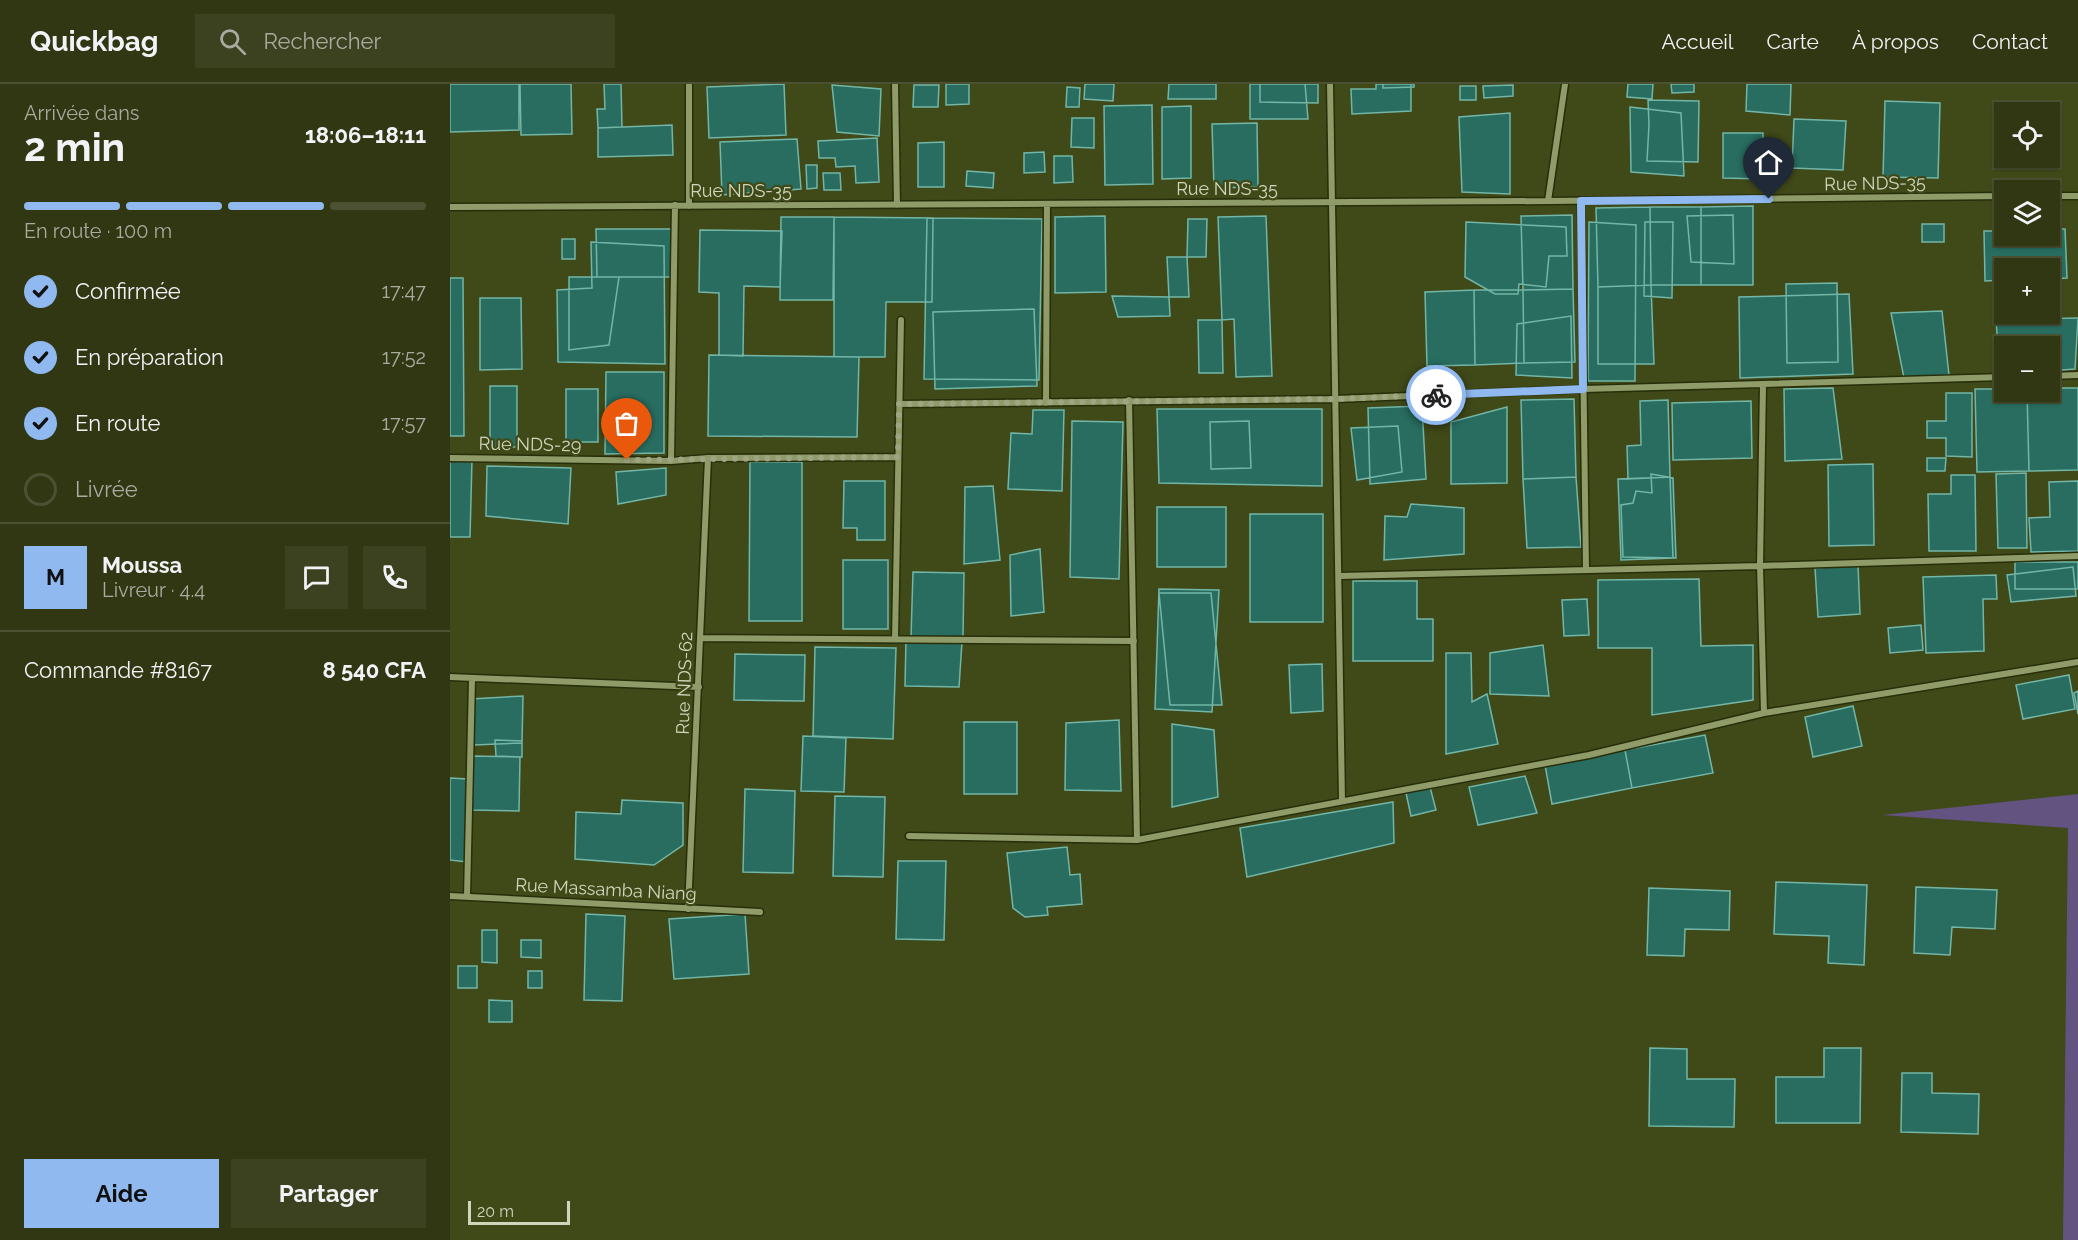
<!DOCTYPE html>
<html lang="fr">
<meta charset="utf-8">
<style>
:root{--surface:#303712;--page:#3c4220;--text:#f1f3f6;--muted:#a8ac9f;--line:#4b5132;--accent:#90b9f0}
body{margin:0;font-family:Raleway,sans-serif;background:var(--page);color:var(--text);height:100vh;display:flex;flex-direction:column;font-size:22px;white-space:nowrap}
*{box-sizing:border-box;margin:0}
p{font-size:20px;color:var(--muted)}
.icon{flex:none;width:33px;height:33px;fill:none;stroke:currentColor;stroke-width:2;stroke-linecap:round;stroke-linejoin:round}
.map{position:relative;flex:1;overflow:hidden}
.sheet{display:flex;flex-direction:column;background:var(--surface);width:450px}
.sheet>*{flex:none}
.controls{position:absolute;left:1544px;top:18px;display:grid;gap:12px}
.controls a{display:grid;place-items:center;width:66px;height:66px;border-radius:0px;background:var(--surface);box-shadow:0 2px 4px #0004,0 0 0 2px var(--line);font-size:30px}
.scale{position:absolute;left:18px;bottom:15px;width:102px;box-sizing:border-box;padding-left:6px;border:3px solid #cfd6bc;border-top:0;font-size:16px;line-height:21px;white-space:nowrap;color:#cfd6bc;-webkit-text-stroke:4px #404918;paint-order:stroke}
.pin{position:absolute;display:grid;place-items:center;width:51px;height:51px;color:#fff;margin:-62px -26px;border-radius:50% 50% 50% 0;rotate:-45deg;box-shadow:0 0 6px #0007}
.pin .icon{rotate:45deg}
.courier{position:absolute;display:grid;place-items:center;width:60px;height:60px;margin:-30px;border:4px solid #90b9f0;border-radius:50%;background:#fff;color:#222;box-shadow:0 2px 8px #0007}
.overview em{font-style:normal;font-weight:700}
.overview div{display:flex;flex-direction:column-reverse}
.overview{display:flex;align-items:center;justify-content:space-between;height:102px;padding:0 24px}
h1{font-size:39px;font-weight:700;line-height:45px}
.bar{display:grid;grid-template-columns:repeat(4,1fr);gap:9px 6px;align-content:center;height:72px;padding:0 24px}
.bar i{height:8px;border-radius:4px;background:var(--line)}
.bar .current{background:var(--accent)}
.bar p{grid-column:span 4}
.line{display:flex;align-items:center;gap:15px;padding:0 24px;border-top:2px solid var(--line)}
.line div{flex:1}
.round{display:grid;place-items:center;flex:none;width:63px;height:63px;border-radius:0px;background:var(--page)}
ol{padding:0 24px;list-style:none}
li{display:flex;align-items:center;gap:18px;height:66px}
li p{margin-inline-start:auto}
li .icon{padding:6px;border-radius:50%;background:var(--accent);color:#111;stroke-width:4}
li:last-child{color:var(--muted)}
li i{width:33px;height:33px;border:3px solid var(--line);border-radius:50%}
.cta{display:flex;gap:12px;margin-top:auto;padding:12px 24px}
.cta a{flex:1;height:69px;border-radius:0px;background:var(--accent);color:#111;font-size:24px;font-weight:700;line-height:69px;text-align:center}
.cta a+a{background:var(--page);color:var(--text)}
header{display:flex;align-items:center;gap:36px;box-sizing:border-box;height:84px;padding:0 30px;background:var(--surface);border-bottom:2px solid var(--line)}
header strong{font-size:28px}
nav{display:flex;gap:33px;margin-inline-start:auto;font-size:21px}
.search{width:420px;height:54px;background:var(--page);display:flex;align-items:center;gap:15px;box-sizing:border-box;padding:0 21px;border-radius:0px;color:var(--muted);font-size:22px}
main{display:flex;flex:1;min-height:0}
.map>svg:first-child{display:block}
</style>
<header>
<strong>Quickbag</strong>
<div class="search"><svg class="icon" aria-label="search" viewBox="0 0 24 24"><circle cx="10" cy="10" r="6"/><path d="M15 15l6 6"/></svg>Rechercher</div>
<nav><a>Accueil</a><a>Carte</a><a>À propos</a><a>Contact</a></nav>
</header>
<main>
<section class="sheet">
<div class="overview"><div><h1>2 min</h1><p>Arrivée dans</p></div><em>18:06–18:11</em></div>
<div class="bar"><i class="current"></i><i class="current"></i><i class="current"></i><i></i><p>En route · 100 m</p></div>
<ol>
<li><svg class="icon" aria-label="check" viewBox="0 0 24 24"><path d="M5 12l5 5 9-10"/></svg>Confirmée<p>17:47</p></li>
<li><svg class="icon" aria-label="check" viewBox="0 0 24 24"><path d="M5 12l5 5 9-10"/></svg>En préparation<p>17:52</p></li>
<li><svg class="icon" aria-label="check" viewBox="0 0 24 24"><path d="M5 12l5 5 9-10"/></svg>En route<p>17:57</p></li>
<li><i></i>Livrée</li>
</ol>
<div class="line" style="height:108px"><b class="round" style="background:var(--accent);color:#111">M</b><div><b>Moussa</b><p>Livreur · 4.4</p></div><a class="round"><svg class="icon" aria-label="chat" viewBox="0 0 24 24"><path d="M4 5h16v11H9l-5 4z"/></svg></a><a class="round"><svg class="icon" aria-label="phone" viewBox="0 0 24 24"><path d="M5 4h4l2 5-3 2q2 4 5 5l2-3 5 2v4C11 20 4 13 5 4z"/></svg></a></div>
<div class="line" style="height:78px"><div>Commande #8167</div><b>8 540 CFA</b></div>
<div class="cta"><a>Aide</a><a>Partager</a></div>
</section>
<div class="map">
<svg width="1628" height="1156" viewBox="0 0 1628 1156">
<rect width="100%" height="100%" fill="#404918"/>
<path fill="#625380" d="M 1628,710 L 1628,1156 L 1613,1156 L 1618,744 L 1432,731 Z"/>
<path fill="#286d60" stroke="#73b6a7" stroke-width="1.5" d="M 0,0 L 69,0 L 69,46 L 0,48 Z
M 70,0 L 121,0 L 122,50 L 71,51 Z
M 154,0 L 171,0 L 172,43 L 148,44 L 147,25 L 155,25 Z
M 334,0 L 336,51 L 259,54 L 257,3 Z
M 496,0 L 519,0 L 519,20 L 496,21 Z
M 635,0 L 664,0 L 663,17 L 634,15 Z
M 719,0 L 766,0 L 766,15 L 718,15 Z
M 800,0 L 855,0 L 858,35 L 800,35 Z
M 810,0 L 868,0 L 868,19 L 810,18 Z
M 926,0 L 961,0 L 961,27 L 902,30 L 901,5 L 926,5 Z
M 933,0 L 964,0 L 964,3 L 933,4 Z
M 1178,0 L 1203,0 L 1202,15 L 1177,13 Z
M 1221,0 L 1244,0 L 1244,8 L 1222,9 Z
M 1297,0 L 1341,0 L 1340,31 L 1296,27 Z
M 382,1 L 431,5 L 429,52 L 387,48 Z
M 464,1 L 489,1 L 488,23 L 463,23 Z
M 1063,1 L 1063,12 L 1034,14 L 1033,2 Z
M 1010,2 L 1026,2 L 1026,16 L 1010,16 Z
M 617,3 L 630,4 L 629,23 L 616,23 Z
M 1198,16 L 1249,17 L 1248,78 L 1197,77 L 1199,41 Z
M 1435,17 L 1490,19 L 1488,94 L 1433,93 Z
M 702,21 L 703,100 L 655,101 L 654,22 Z
M 741,22 L 741,94 L 712,95 L 712,23 Z
M 1180,23 L 1231,29 L 1234,92 L 1181,88 Z
M 1060,29 L 1060,110 L 1012,108 L 1009,33 Z
M 622,34 L 644,34 L 644,64 L 621,63 Z
M 1344,35 L 1396,37 L 1393,86 L 1342,84 Z
M 807,39 L 808,103 L 764,104 L 762,40 Z
M 222,41 L 223,71 L 148,73 L 148,44 Z
M 1273,49 L 1313,49 L 1313,95 L 1273,94 Z
M 427,54 L 429,98 L 406,99 L 405,82 L 386,83 L 385,74 L 369,74 L 368,57 Z
M 347,55 L 351,105 L 272,111 L 270,58 Z
M 494,58 L 494,103 L 468,103 L 468,59 Z
M 594,68 L 595,88 L 574,89 L 574,69 Z
M 604,72 L 622,72 L 623,98 L 604,99 Z
M 356,81 L 367,81 L 367,104 L 357,105 Z
M 517,87 L 544,89 L 543,104 L 516,102 Z
M 373,89 L 390,89 L 391,106 L 374,106 Z
M 1303,122 L 1303,201 L 1251,201 L 1251,123 Z
M 1200,123 L 1251,123 L 1251,201 L 1201,201 Z
M 1200,123 L 1201,201 L 1148,203 L 1146,124 Z
M 1122,131 L 1123,205 L 1073,206 L 1071,132 Z
M 1283,131 L 1284,180 L 1241,178 L 1237,132 Z
M 655,132 L 656,208 L 605,209 L 605,133 Z
M 816,132 L 822,292 L 786,293 L 784,235 L 772,236 L 768,133 Z
M 331,133 L 384,133 L 383,216 L 330,216 Z
M 384,133 L 483,134 L 482,218 L 436,218 L 435,273 L 384,273 Z
M 477,134 L 592,135 L 589,296 L 474,295 Z
M 738,135 L 757,135 L 756,173 L 737,173 Z
M 1016,138 L 1116,143 L 1117,172 L 1099,172 L 1096,203 L 1069,200 L 1068,210 L 1045,210 L 1015,193 Z
M 1139,138 L 1186,141 L 1185,297 L 1138,297 Z
M 1195,138 L 1223,138 L 1222,214 L 1194,212 Z
M 1472,140 L 1494,140 L 1494,158 L 1472,158 Z
M 146,145 L 224,145 L 224,193 L 147,193 Z
M 1599,145 L 1615,145 L 1617,194 L 1599,195 L 1599,184 L 1554,184 L 1554,196 L 1535,197 L 1534,147 L 1554,147 L 1554,152 L 1599,152 Z
M 250,146 L 332,147 L 330,203 L 294,202 L 293,272 L 269,271 L 269,209 L 249,208 Z
M 112,155 L 125,155 L 125,175 L 112,175 Z
M 141,158 L 214,162 L 215,280 L 108,278 L 107,206 L 142,204 Z
M 717,173 L 737,173 L 739,213 L 719,213 Z
M 119,193 L 169,193 L 159,261 L 119,266 Z
M 0,194 L 13,194 L 14,352 L 0,352 Z
M 1387,199 L 1388,278 L 1337,279 L 1336,200 Z
M 1201,201 L 1204,280 L 1148,280 L 1148,203 Z
M 1123,205 L 1125,278 L 1074,279 L 1073,206 Z
M 1024,206 L 1025,281 L 977,282 L 975,208 Z
M 1024,206 L 1073,206 L 1074,279 L 1025,281 Z
M 1399,210 L 1403,290 L 1290,294 L 1289,213 Z
M 662,212 L 719,213 L 720,232 L 668,233 Z
M 30,214 L 71,214 L 72,285 L 30,286 Z
M 584,225 L 587,302 L 485,305 L 483,228 Z
M 1492,227 L 1499,291 L 1454,294 L 1441,229 Z
M 1121,232 L 1122,294 L 1066,291 L 1067,240 Z
M 1628,234 L 1625,285 L 1599,287 L 1599,262 L 1554,262 L 1554,290 L 1550,290 L 1546,236 Z
M 748,236 L 772,236 L 773,289 L 749,289 Z
M 259,271 L 409,273 L 407,353 L 258,352 Z
M 156,288 L 214,288 L 214,369 L 155,370 Z
M 40,302 L 67,302 L 67,363 L 40,363 Z
M 1383,304 L 1392,375 L 1335,377 L 1334,305 Z
M 1599,304 L 1628,304 L 1628,386 L 1579,387 L 1577,308 L 1599,308 Z
M 116,305 L 148,305 L 148,358 L 116,358 Z
M 1525,305 L 1554,305 L 1554,308 L 1577,308 L 1579,387 L 1527,388 Z
M 1496,309 L 1522,309 L 1522,373 L 1496,372 L 1496,354 L 1477,354 L 1477,337 L 1496,337 Z
M 1124,315 L 1126,393 L 1073,395 L 1071,316 Z
M 1218,316 L 1220,393 L 1178,395 L 1177,362 L 1191,361 L 1190,317 Z
M 1301,317 L 1302,374 L 1223,376 L 1222,319 Z
M 972,322 L 976,395 L 920,400 L 918,324 Z
M 1057,323 L 1057,399 L 1001,400 L 1001,338 Z
M 707,325 L 872,325 L 872,402 L 709,399 Z
M 583,326 L 614,326 L 612,407 L 558,405 L 561,349 L 582,350 Z
M 622,337 L 673,338 L 669,495 L 620,493 Z
M 799,337 L 801,384 L 761,385 L 760,338 Z
M 948,342 L 952,388 L 907,396 L 901,344 Z
M 1477,374 L 1496,374 L 1495,387 L 1477,387 Z
M 0,376 L 22,376 L 20,453 L 0,453 Z
M 300,378 L 352,378 L 352,537 L 299,537 Z
M 1423,380 L 1424,461 L 1379,462 L 1378,381 Z
M 37,382 L 121,384 L 118,440 L 36,432 Z
M 216,384 L 216,411 L 168,420 L 166,388 Z
M 1576,389 L 1577,464 L 1548,464 L 1546,390 Z
M 1201,390 L 1223,394 L 1226,474 L 1173,473 L 1171,421 L 1183,419 L 1186,407 L 1202,409 Z
M 1501,391 L 1525,391 L 1526,467 L 1479,467 L 1478,410 L 1501,410 Z
M 1126,393 L 1131,463 L 1077,464 L 1073,395 Z
M 1220,393 L 1223,474 L 1171,476 L 1168,395 Z
M 394,397 L 435,397 L 435,456 L 407,456 L 407,444 L 393,444 Z
M 1628,397 L 1628,467 L 1581,468 L 1579,434 L 1600,433 L 1599,398 Z
M 543,402 L 550,476 L 514,480 L 515,403 Z
M 961,420 L 1014,424 L 1014,470 L 934,476 L 935,432 L 957,433 Z
M 707,423 L 776,423 L 776,483 L 707,483 Z
M 800,430 L 873,430 L 873,538 L 800,538 Z
M 590,465 L 594,528 L 561,532 L 560,471 Z
M 393,476 L 438,476 L 438,545 L 393,545 Z
M 1565,478 L 1628,478 L 1628,505 L 1565,505 Z
M 1408,481 L 1410,530 L 1368,533 L 1365,484 Z
M 1623,483 L 1626,512 L 1561,518 L 1557,491 Z
M 463,488 L 514,489 L 513,553 L 461,553 Z
M 1546,491 L 1547,515 L 1533,515 L 1534,567 L 1476,569 L 1473,493 Z
M 1249,495 L 1251,562 L 1303,561 L 1303,616 L 1202,631 L 1202,564 L 1148,564 L 1148,496 Z
M 903,497 L 967,497 L 967,535 L 983,535 L 983,577 L 903,577 Z
M 709,505 L 769,506 L 762,628 L 705,625 Z
M 709,509 L 761,509 L 772,621 L 720,621 Z
M 1137,515 L 1139,551 L 1114,552 L 1112,516 Z
M 1471,541 L 1473,566 L 1440,569 L 1438,544 Z
M 456,556 L 512,558 L 509,603 L 455,602 Z
M 1093,561 L 1099,612 L 1040,610 L 1040,569 Z
M 365,563 L 446,564 L 443,655 L 363,652 Z
M 996,569 L 1021,569 L 1022,618 L 1037,610 L 1048,660 L 996,670 Z
M 285,570 L 355,571 L 354,617 L 284,616 Z
M 872,580 L 873,627 L 841,629 L 839,581 Z
M 1619,591 L 1625,625 L 1573,635 L 1566,601 Z
M 1628,607 L 1628,630 L 1624,609 Z
M 73,612 L 72,659 L 24,661 L 21,615 Z
M 1403,622 L 1412,662 L 1363,673 L 1355,633 Z
M 669,636 L 671,707 L 615,706 L 616,639 Z
M 514,638 L 567,638 L 567,710 L 514,710 Z
M 722,640 L 764,646 L 768,713 L 722,723 Z
M 1255,651 L 1263,689 L 1182,704 L 1175,666 Z
M 353,652 L 396,654 L 394,708 L 351,707 Z
M 45,656 L 72,657 L 72,673 L 46,672 Z
M 1175,666 L 1182,704 L 1102,720 L 1095,681 Z
M 22,672 L 70,673 L 69,727 L 21,726 Z
M 1075,692 L 1087,729 L 1028,741 L 1019,703 Z
M 0,694 L 18,695 L 17,778 L 0,776 Z
M 980,703 L 986,726 L 961,732 L 956,709 Z
M 295,705 L 345,707 L 343,789 L 293,788 Z
M 385,712 L 435,713 L 433,793 L 383,792 Z
M 172,716 L 233,719 L 233,761 L 204,781 L 125,775 L 126,728 L 171,730 Z
M 943,718 L 944,759 L 797,793 L 790,744 Z
M 617,763 L 620,791 L 630,790 L 632,820 L 597,823 L 598,831 L 575,833 L 563,824 L 557,769 Z
M 448,777 L 496,777 L 494,856 L 446,855 Z
M 1326,798 L 1417,801 L 1414,881 L 1378,879 L 1379,852 L 1324,850 Z
M 1466,803 L 1547,806 L 1545,845 L 1502,843 L 1500,871 L 1464,869 Z
M 1199,804 L 1280,807 L 1279,846 L 1235,845 L 1234,872 L 1197,871 Z
M 136,830 L 175,832 L 172,917 L 134,916 Z
M 295,830 L 299,890 L 224,895 L 219,835 Z
M 32,846 L 47,846 L 47,879 L 32,878 Z
M 71,856 L 91,856 L 91,874 L 71,873 Z
M 8,882 L 27,882 L 27,904 L 8,904 Z
M 78,887 L 92,887 L 92,904 L 78,904 Z
M 39,916 L 62,917 L 62,938 L 39,938 Z
M 1200,964 L 1237,965 L 1237,995 L 1285,995 L 1284,1043 L 1199,1042 Z
M 1374,964 L 1411,964 L 1410,1039 L 1326,1039 L 1326,993 L 1374,993 Z
M 1452,989 L 1482,989 L 1482,1009 L 1529,1010 L 1528,1050 L 1451,1048 Z"/>
<g fill="none" stroke-linecap="round" stroke-linejoin="round">
<g stroke="#272e09" stroke-width="9">
<path id="minor" d="M 445,0 L 447,121
M 880,0 L 892,717
M 1599,112 L 1628,112
M 1098,117 L 1115,0
M 1131,117 L 1136,486
M 239,122 L 239,0
M 0,123 L 1098,117 L 1554,112
M 1599,292 L 1628,291
M 1313,301 L 1310,482 L 1314,629
M 679,316 L 687,756
M 596,319 L 597,120
M 449,320 L 886,315 L 1133,305 L 1554,293
M 0,374 L 221,377 L 258,374 L 448,373
M 221,377 L 225,121
M 889,492 L 1310,482 L 1628,472
M 251,554 L 684,557
M 445,555 L 451,236
M 0,593 L 249,603
M 459,752 L 687,756 L 1139,671 L 1314,629 L 1628,578
M 0,812 L 310,828
M 17,813 L 22,595
M 238,825 L 258,374"/>
</g>
<use href="#minor" stroke="#8f9b68" stroke-width="6"/>
</g>
<g fill="none" stroke-linecap="round" stroke-linejoin="round">
<path stroke="#9da583" stroke-width="6" stroke-dasharray="0 10.8" d="M 177,376 L 448,373 L 449,320 L 886,315 L 986,311"/>
<path stroke="#90b9f0" stroke-width="8" d="M 986,311 L 1133,305 L 1131,117 L 1319,115"/>
</g>
<g text-anchor="middle" dominant-baseline="central" stroke-width="4.5" stroke-linejoin="round" paint-order="stroke">
<g font-size="18" fill="#cfd6bc" stroke="#404918">
<text transform="translate(1425 99) rotate(-1)">Rue NDS-35</text>
<text x="777" y="104">Rue NDS-35</text>
<text x="291" y="106">Rue NDS-35</text>
<text transform="translate(80 360) rotate(1)">Rue NDS-29</text>
<text transform="translate(234 599) rotate(-88)">Rue NDS-62</text>
<text transform="translate(156 805) rotate(3)">Rue Massamba Niang</text>
</g>
</g>
</svg>
<div class="controls">
<a><svg class="icon" aria-label="locate" viewBox="0 0 24 24"><circle cx="12" cy="12" r="6"/><path d="M12 2v4M12 18v4M2 12h4M18 12h4"/></svg></a>
<a><svg class="icon" aria-label="layers" viewBox="0 0 24 24"><path d="M12 4l9 5-9 5-9-5zM3 14l9 5 9-5"/></svg></a>
<a>+</a>
<a>−</a>
</div>
<div class="scale">20 m</div>
<div class="pin" style="left:177px;top:376px;background:#ea580c"><svg class="icon" aria-label="bag" viewBox="0 0 24 24"><path d="M5 8h14l-1 12H6zM9 8a3 3 0 0 1 6 0"/></svg></div>
<div class="pin" style="left:1319px;top:115px;background:#1f2937"><svg class="icon" aria-label="home" viewBox="0 0 24 24"><path d="M3 11l9-7 9 7M6 9v11h12V9"/></svg></div>
<div class="courier" style="left:986px;top:311px"><svg class="icon" aria-label="bike" viewBox="0 0 24 24"><circle cx="6" cy="16" r="4"/><circle cx="18" cy="16" r="4"/><path d="M6 16l4-8h5l3 8M10 8l3 8H6M13 5h3"/></svg></div>
</div>
</main>
